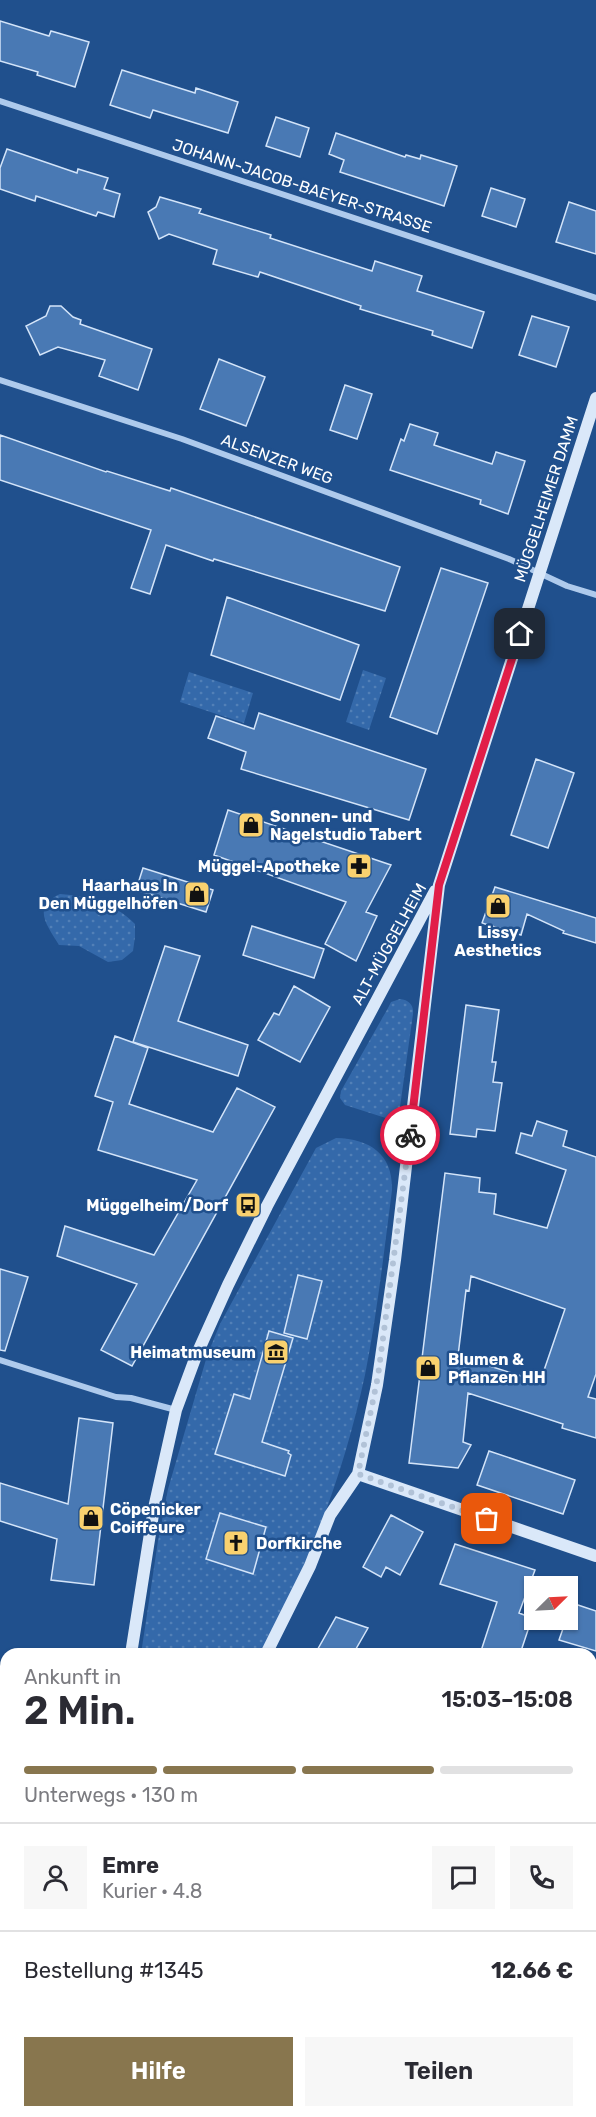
<!DOCTYPE html>
<html lang="de">
<meta charset="utf-8">
<style>
:root{--surface:#fff;--page:#f7f7f7;--text:#2b2b33;--muted:#7c7c81;--line:#e1e1e2;--accent:#88764e}
body{margin:0;font-family:Rubik,sans-serif;background:var(--page);color:var(--text);height:100vh;display:flex;flex-direction:column;font-size:22px;white-space:nowrap}
*{box-sizing:border-box;margin:0}
p{font-size:20px;color:var(--muted)}
.icon{flex:none;width:33px;height:33px;fill:none;stroke:currentColor;stroke-width:2;stroke-linecap:round;stroke-linejoin:round}
.map{position:relative;flex:1;overflow:hidden}
.details{position:absolute;left:0px;top:1648px;width:597px;height:470px;display:flex;flex-direction:column;background:var(--surface);border-radius:18px 18px 0 0;box-shadow:0 2px 4px #0004}
.details>*{flex:none}
.needle{width:39px;rotate:66deg}
.fabs{position:absolute;left:524px;top:1576px;display:grid;gap:12px}
.fabs a{display:grid;place-items:center;width:54px;height:54px;border-radius:0px;background:var(--surface);box-shadow:0 2px 4px #0004;font-size:30px}
.pin{position:absolute;display:grid;place-items:center;width:51px;height:51px;color:#fff;margin:-26px;border-radius:12px;box-shadow:0 3px 9px #0006}
.courier{position:absolute;display:grid;place-items:center;width:60px;height:60px;margin:-30px;border:4px solid #e11d48;border-radius:50%;background:#fff;color:#222;box-shadow:0 2px 8px #0007}
.summary em{font-style:normal;font-weight:600}
.summary div{display:flex;flex-direction:column-reverse}
.summary{display:flex;align-items:center;justify-content:space-between;height:102px;padding:0 24px}
h1{font-size:39px;font-weight:600;line-height:45px}
.bar{display:grid;grid-template-columns:repeat(4,1fr);gap:9px 6px;align-content:center;height:72px;padding:0 24px}
.bar i{height:8px;border-radius:4px;background:var(--line)}
.bar .active{background:var(--accent)}
.bar p{grid-column:span 4}
.line{display:flex;align-items:center;gap:15px;padding:0 24px;border-top:2px solid var(--line)}
.line div{flex:1}
.round{display:grid;place-items:center;flex:none;width:63px;height:63px;border-radius:0px;background:var(--page)}
.button{display:flex;gap:12px;margin-top:auto;padding:12px 24px}
.button a{flex:1;height:69px;border-radius:0px;background:var(--accent);color:#fff;font-size:24px;font-weight:600;line-height:69px;text-align:center}
.button a+a{background:var(--page);color:var(--text)}
.map>svg:first-child{display:block}
</style>
<div class="map">
<svg width="596" height="2117" viewBox="0 0 596 2117">
<defs>
<pattern id="grass-dots" width="8" height="8" patternUnits="userSpaceOnUse" patternTransform="scale(1.5)"><rect width="8" height="8" fill="#3469aa"/><path d="M2 2h.1M6 6h.1" fill="none" stroke="#5280b7" stroke-width="1.8" stroke-linecap="round"/></pattern>
</defs>
<rect width="100%" height="100%" fill="#20508d"/>
<path fill="url(#grass-dots)" d="M 363,670 L 386,678 L 369,730 L 346,722 Z
M 189,672 L 253,693 L 244,723 L 180,702 Z
M 60,894 C 89,896 114,903 135,924 L 135,937 L 133,951 L 122,960 L 108,962 L 79,946 L 59,945 C 46,924 32,907 60,894 Z
M 400,999 C 409,1000 414,1005 413,1014 L 399,1114 L 396,1118 L 392,1120 L 345,1105 L 340,1098 L 341,1091 L 388,1008 L 391,1002 Z
M 336,1138 C 371,1139 393,1155 392,1190 C 384,1252 377,1314 365,1375 C 344,1472 309,1569 259,1654 L 141,1654 L 158,1541 L 168,1489 L 207,1356 L 220,1324 L 316,1148 Z"/>
<path fill="#4979b4" stroke="#d3e4f9" stroke-width="1.5" fill-rule="evenodd" d="M 0,21 L 49,36 L 51,31 L 89,42 L 75,87 L 37,75 L 38,72 L 0,61 Z
M 122,70 L 195,93 L 196,88 L 238,102 L 228,133 L 153,110 L 150,118 L 110,105 Z
M 276,117 L 309,128 L 300,157 L 266,146 Z
M 336,133 L 405,157 L 406,155 L 420,159 L 421,155 L 457,166 L 444,206 L 340,172 L 344,160 L 329,154 Z
M 7,149 L 77,173 L 78,169 L 108,178 L 104,189 L 120,194 L 114,217 L 98,212 L 96,216 L 36,196 L 35,201 L 0,189 L 0,168 Z
M 491,188 L 525,199 L 516,227 L 482,216 Z
M 160,197 L 201,209 L 199,213 L 271,235 L 270,238 L 372,271 L 375,261 L 422,276 L 417,291 L 484,312 L 472,348 L 432,335 L 433,331 L 360,309 L 361,306 L 260,272 L 258,277 L 213,264 L 217,250 L 169,234 L 159,239 L 148,212 L 156,207 Z
M 569,202 L 596,211 L 596,254 L 556,242 Z
M 50,306 L 61,306 L 73,317 L 81,320 L 80,324 L 152,349 L 138,390 L 99,376 L 105,360 L 58,347 L 40,355 L 26,326 L 46,316 Z
M 532,316 L 569,327 L 556,367 L 519,355 Z
M 219,359 L 265,377 L 246,426 L 200,409 Z
M 345,385 L 372,394 L 357,439 L 330,430 Z
M 410,424 L 438,433 L 434,445 L 492,464 L 496,452 L 525,461 L 508,514 L 480,504 L 481,500 L 390,470 L 401,439 L 404,441 Z
M 0,435 L 106,472 L 107,471 L 170,491 L 171,488 L 400,567 L 385,611 L 214,559 L 213,561 L 166,545 L 150,594 L 131,588 L 151,530 L 0,480 Z
M 441,568 L 488,583 L 437,734 L 390,717 Z
M 227,597 L 359,645 L 340,700 L 211,655 Z
M 259,713 L 426,769 L 409,820 L 241,769 L 246,752 L 208,738 L 216,716 L 254,729 Z
M 536,759 L 574,773 L 548,848 L 511,835 Z
M 228,810 L 391,865 L 366,912 L 377,916 L 356,961 L 325,944 L 346,902 L 214,855 Z
M 143,868 L 213,890 L 206,912 L 136,890 Z
M 495,887 L 596,918 L 596,943 L 563,933 L 564,931 L 527,914 L 521,935 L 482,923 Z
M 252,926 L 324,949 L 314,978 L 243,955 Z
M 165,946 L 200,956 L 178,1021 L 248,1045 L 238,1076 L 133,1042 Z
M 294,986 L 330,1007 L 300,1062 L 258,1040 L 274,1013 L 279,1015 Z
M 466,1005 L 499,1010 L 492,1062 L 496,1062 L 493,1082 L 502,1083 L 495,1131 L 477,1129 L 476,1137 L 450,1134 Z
M 115,1036 L 148,1048 L 129,1104 L 213,1132 L 237,1088 L 275,1107 L 132,1366 L 101,1350 L 137,1284 L 57,1256 L 65,1226 L 154,1255 L 197,1180 L 98,1150 L 113,1102 L 95,1096 Z
M 537,1121 L 567,1131 L 563,1146 L 596,1157 L 596,1374 L 588,1397 L 596,1399 L 596,1438 L 562,1428 L 563,1424 L 468,1393 L 463,1442 L 471,1445 L 458,1468 L 409,1463 L 445,1173 L 480,1178 L 479,1192 L 496,1194 L 494,1214 L 547,1228 L 566,1170 L 516,1153 L 521,1133 L 532,1136 ZM 471,1276 L 565,1309 L 540,1382 L 458,1356 L 466,1290 L 469,1291 Z
M 0,1269 L 28,1277 L 5,1351 L 0,1350 Z
M 298,1275 L 322,1281 L 307,1339 L 284,1333 Z
M 269,1331 L 293,1338 L 262,1442 L 289,1451 L 288,1453 L 291,1455 L 285,1476 L 215,1454 L 234,1394 L 250,1399 Z
M 79,1418 L 113,1423 L 94,1585 L 51,1580 L 57,1539 L 0,1521 L 0,1483 L 68,1504 Z
M 489,1451 L 575,1480 L 563,1514 L 477,1485 Z
M 220,1513 L 266,1527 L 253,1574 L 206,1559 Z
M 391,1515 L 423,1532 L 400,1575 L 386,1567 L 381,1577 L 363,1567 Z
M 455,1544 L 535,1570 L 519,1613 L 532,1618 L 520,1654 L 480,1654 L 497,1602 L 440,1584 Z
M 572,1603 L 596,1611 L 596,1651 L 559,1640 Z
M 336,1617 L 368,1628 L 353,1654 L 315,1654 Z"/>
<g fill="none" stroke-linecap="round" stroke-linejoin="round">
<path stroke="#aecaec" stroke-width="6" d="M 0,101 L 596,298
M 0,380 L 182,439 L 509,559 L 567,586 L 596,595
M 0,1360 L 116,1397 L 131,1398 L 176,1410
M 0,2013 L 6,2015
M 152,2112 L 155,2117"/>
<path stroke="#dae8f9" stroke-width="12" d="M 358,1474 L 596,1556
M 131,1654 L 154,1508 L 176,1410 L 196,1356 L 228,1285 L 267,1206 L 435,891
M 266,1654 L 310,1566 L 330,1515 L 358,1474 L 377,1385 L 395,1260 L 439,885 L 596,398
M 61,2117 L 62,2112"/>
</g>
<g fill="none" stroke-linecap="round" stroke-linejoin="round">
<path stroke="#b1c2d7" stroke-width="6" stroke-dasharray="0 10.8" d="M 410,1135 L 378,1376 L 358,1474 L 487,1519"/>
<path stroke="#e11d48" stroke-width="8" d="M 410,1135 L 439,885 L 520,634"/>
</g>
<defs>
<g id="shop-square" transform="scale(1.35)"><rect x="-9" y="-9" width="18" height="18" rx="4" fill="#f9d16f" stroke="#20508d"/><path d="M-5-2.5h2.3a2.7 3.5 0 0 1 5.4 0H5L5.5 6h-11ZM-1.5-2.5h3a1.5 2.3 0 0 0-3 0Z" fill="#111"/></g>
<g id="pharmacy-square" transform="scale(1.35)"><rect x="-9" y="-9" width="18" height="18" rx="4" fill="#f9d16f" stroke="#20508d"/><path d="M-2-6h4v4h4v4h-4v4h-4v-4h-4v-4h4Z" fill="#111"/></g>
<g id="bus-square" transform="scale(1.35)"><rect x="-9" y="-9" width="18" height="18" rx="4" fill="#f9d16f" stroke="#20508d"/><path d="M-5-6H5V4H4V6H2V4H-2V6H-4V4H-5ZM-3.5-4V0h7V-4ZM-3.5 1.2v1.5H-2V1.2ZM2 1.2v1.5H3.5V1.2Z" fill="#111"/></g>
<g id="museum-square" transform="scale(1.35)"><rect x="-9" y="-9" width="18" height="18" rx="4" fill="#f9d16f" stroke="#20508d"/><path d="M0-6L6-3V-2H-6V-3ZM-5-1h2V3h-2ZM-1-1h2V3h-2ZM3-1h2V3H3ZM-6 4H6V6H-6Z" fill="#111"/></g>
<g id="church-square" transform="scale(1.35)"><rect x="-9" y="-9" width="18" height="18" rx="4" fill="#f9d16f" stroke="#20508d"/><path d="M-1.2-6h2.4v3.5h3.3v2.4h-3.3V6h-2.4V-.1h-3.3v-2.4h3.3Z" fill="#111"/></g>
</defs>
<g fill-rule="evenodd">
<use href="#shop-square" x="251" y="825"/>
<use href="#pharmacy-square" x="359" y="866"/>
<use href="#shop-square" x="197" y="894"/>
<use href="#shop-square" x="498" y="906"/>
<use href="#bus-square" x="248" y="1205"/>
<use href="#museum-square" x="276" y="1352"/>
<use href="#shop-square" x="428" y="1368"/>
<use href="#shop-square" x="91" y="1518"/>
<use href="#church-square" x="236" y="1543"/>
</g>
<g text-anchor="middle" dominant-baseline="central" stroke-width="5" stroke-linejoin="round" paint-order="stroke">
<g font-size="16" fill="#fff" stroke="#20508d">
<text transform="translate(302 186) rotate(18)">JOHANN-JACOB-BAEYER-STRASSE</text>
<text transform="translate(277 459) rotate(20)">ALSENZER WEG</text>
<text transform="translate(546 499) rotate(-72)">MÜGGELHEIMER DAMM</text>
<text transform="translate(389 944) rotate(-61)">ALT-MÜGGELHEIM</text>
</g>
<g font-size="16" font-weight="bold" fill="#fff" stroke="#20508d" text-anchor="start">
<text x="270" y="816">Sonnen- und<tspan x="270" dy="18">Nagelstudio Tabert</tspan></text>
<text x="340" y="866" text-anchor="end">Müggel-Apotheke</text>
<text x="178" y="885" text-anchor="end">Haarhaus In<tspan x="178" dy="18">Den Müggelhöfen</tspan></text>
<text x="498" y="932" text-anchor="middle">Lissy<tspan x="498" dy="18">Aesthetics</tspan></text>
<text x="228" y="1205" text-anchor="end">Müggelheim/Dorf</text>
<text x="256" y="1352" text-anchor="end">Heimatmuseum</text>
<text x="448" y="1359">Blumen &amp;<tspan x="448" dy="18">Pflanzen HH</tspan></text>
<text x="110" y="1509">Cöpenicker<tspan x="110" dy="18">Coiffeure</tspan></text>
<text x="256" y="1543">Dorfkirche</text>
</g>
</g>
</svg>
<div class="fabs">
<a><svg class="needle" viewBox="-14 -14 28 28"><path d="M0-13l5 13h-10z" fill="#e53935"/><path d="M0 13l5-13h-10z" fill="#7c7c81"/></svg></a>
</div>
<div class="pin" style="left:487px;top:1519px;background:#ea580c"><svg class="icon" aria-label="bag" viewBox="0 0 24 24"><path d="M5 8h14l-1 12H6zM9 8a3 3 0 0 1 6 0"/></svg></div>
<div class="pin" style="left:520px;top:634px;background:#1f2937"><svg class="icon" aria-label="home" viewBox="0 0 24 24"><path d="M3 11l9-7 9 7M6 9v11h12V9"/></svg></div>
<div class="courier" style="left:410px;top:1135px"><svg class="icon" aria-label="bike" viewBox="0 0 24 24"><circle cx="6" cy="16" r="4"/><circle cx="18" cy="16" r="4"/><path d="M6 16l4-8h5l3 8M10 8l3 8H6M13 5h3"/></svg></div>
<section class="details">
<div class="summary"><div><h1>2 Min.</h1><p>Ankunft in</p></div><em>15:03–15:08</em></div>
<div class="bar"><i class="active"></i><i class="active"></i><i class="active"></i><i></i><p>Unterwegs · 130 m</p></div>
<div class="line" style="height:108px"><a class="round"><svg class="icon" aria-label="person" viewBox="0 0 24 24"><circle cx="12" cy="8" r="4"/><path d="M4 21q1-7 8-7t8 7"/></svg></a><div><b>Emre</b><p>Kurier · 4.8</p></div><a class="round"><svg class="icon" aria-label="chat" viewBox="0 0 24 24"><path d="M4 5h16v11H9l-5 4z"/></svg></a><a class="round"><svg class="icon" aria-label="phone" viewBox="0 0 24 24"><path d="M5 4h4l2 5-3 2q2 4 5 5l2-3 5 2v4C11 20 4 13 5 4z"/></svg></a></div>
<div class="line" style="height:78px"><div>Bestellung #1345</div><b>12.66 €</b></div>
<div class="button"><a>Hilfe</a><a>Teilen</a></div>
</section>
</div>
